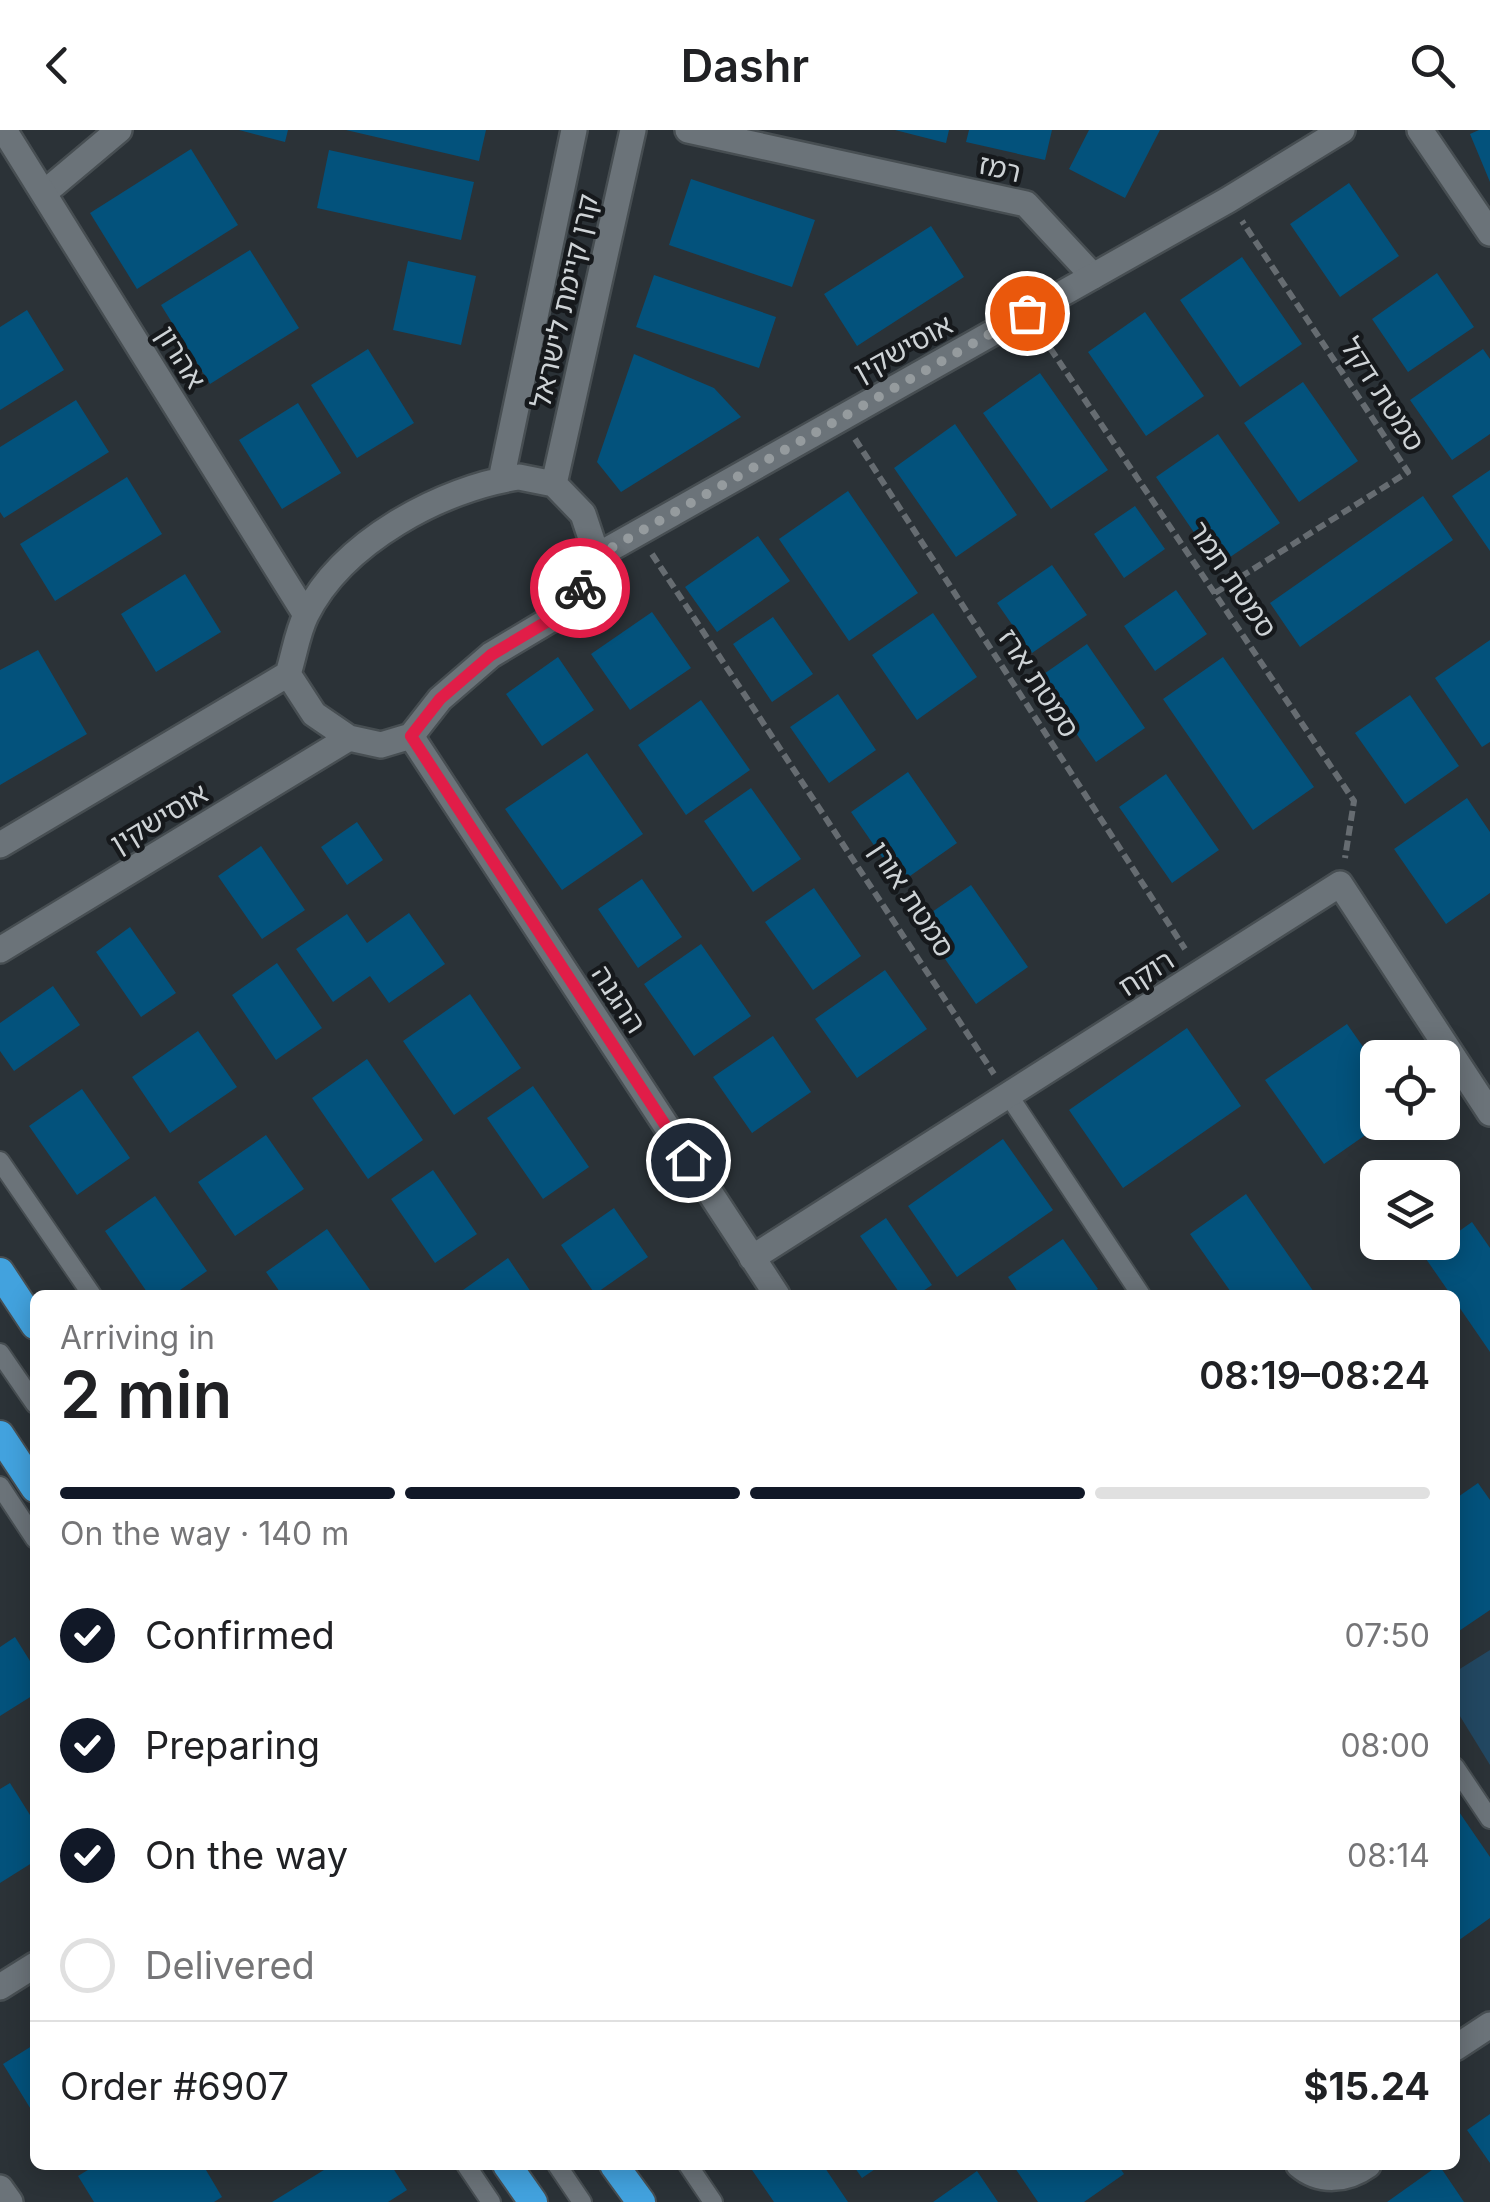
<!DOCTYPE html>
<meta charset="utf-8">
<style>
:root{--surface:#fff;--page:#f6f6f6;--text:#202124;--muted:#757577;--line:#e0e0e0;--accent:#111827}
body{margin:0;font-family:Inter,"Noto Sans Hebrew",sans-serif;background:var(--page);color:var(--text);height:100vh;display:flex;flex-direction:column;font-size:38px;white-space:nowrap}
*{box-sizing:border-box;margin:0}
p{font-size:32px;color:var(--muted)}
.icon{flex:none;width:55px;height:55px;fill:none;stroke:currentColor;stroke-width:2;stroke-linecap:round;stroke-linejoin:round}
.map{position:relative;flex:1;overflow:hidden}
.sheet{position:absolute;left:30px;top:1160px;width:1430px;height:880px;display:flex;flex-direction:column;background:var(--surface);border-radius:15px;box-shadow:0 5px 25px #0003}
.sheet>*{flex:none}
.fabs{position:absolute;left:1360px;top:910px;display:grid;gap:20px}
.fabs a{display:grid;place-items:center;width:100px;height:100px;border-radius:15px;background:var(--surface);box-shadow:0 5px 25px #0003;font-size:50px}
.pin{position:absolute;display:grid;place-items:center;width:85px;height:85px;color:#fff;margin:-42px;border:5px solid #fff;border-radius:50%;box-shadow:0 2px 10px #0007}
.courier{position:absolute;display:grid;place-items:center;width:100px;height:100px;margin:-50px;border:8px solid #e11d48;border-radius:50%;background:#fff;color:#222;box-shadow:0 2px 12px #0007}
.overview em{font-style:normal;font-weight:600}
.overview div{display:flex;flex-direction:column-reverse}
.overview{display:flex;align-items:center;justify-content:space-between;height:170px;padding:0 30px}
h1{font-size:65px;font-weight:600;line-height:75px}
.bar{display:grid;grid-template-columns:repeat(4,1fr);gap:15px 10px;align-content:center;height:120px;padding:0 30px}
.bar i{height:12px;border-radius:8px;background:var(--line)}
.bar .current{background:var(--accent)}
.bar p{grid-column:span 4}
.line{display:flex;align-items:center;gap:25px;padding:0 30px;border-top:2px solid var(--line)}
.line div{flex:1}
ol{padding:0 30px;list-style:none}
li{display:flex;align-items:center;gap:30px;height:110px}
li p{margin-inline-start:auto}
li .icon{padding:10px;border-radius:50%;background:var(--accent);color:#fff;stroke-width:4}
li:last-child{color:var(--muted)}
li i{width:55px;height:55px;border:5px solid var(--line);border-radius:50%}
header{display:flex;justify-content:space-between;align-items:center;height:130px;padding:0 30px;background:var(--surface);font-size:45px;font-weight:600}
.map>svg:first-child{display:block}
</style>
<header><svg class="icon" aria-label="back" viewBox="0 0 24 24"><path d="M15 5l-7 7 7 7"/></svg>Dashr<svg class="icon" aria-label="search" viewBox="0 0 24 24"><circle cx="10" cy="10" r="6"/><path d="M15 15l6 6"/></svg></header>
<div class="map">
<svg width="1490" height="2072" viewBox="0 0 1490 2072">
<rect width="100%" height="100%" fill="#2b3237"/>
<path fill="#224761" d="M 1490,1520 L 1490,1635 L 1455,1578 L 1455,1542 Z"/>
<path fill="#03527c" d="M 239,0 L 288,0 L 285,12 Z
M 346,0 L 486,0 L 479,31 Z
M 895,0 L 949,0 L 946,13 Z
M 969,0 L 1052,0 L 1045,30 L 966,12 Z
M 1089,0 L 1160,0 L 1125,68 L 1069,39 Z
M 1479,0 L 1490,0 L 1490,52 L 1470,4 Z
M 191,19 L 238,95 L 137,159 L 90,83 Z
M 329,20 L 474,52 L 461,110 L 317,78 Z
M 691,49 L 815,90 L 792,157 L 669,115 Z
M 1349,53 L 1399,126 L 1340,167 L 1290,94 Z
M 931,96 L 964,147 L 857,216 L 824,164 Z
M 250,120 L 299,198 L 210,254 L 161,175 Z
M 1242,127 L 1302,214 L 1240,257 L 1180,170 Z
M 408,131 L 476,146 L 461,215 L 393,200 Z
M 1437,143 L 1474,197 L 1408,242 L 1372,189 Z
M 654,145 L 776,187 L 759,238 L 636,197 Z
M 27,180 L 64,240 L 0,280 L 0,197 Z
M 1145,182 L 1204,266 L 1146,306 L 1088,222 Z
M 368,219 L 414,293 L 357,328 L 311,255 Z
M 1483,219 L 1490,229 L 1490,304 L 1452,330 L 1410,270 Z
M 634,224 L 714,258 L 741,287 L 621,362 L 597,332 Z
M 1040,243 L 1108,340 L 1051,379 L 983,283 Z
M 1303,252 L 1358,331 L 1299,372 L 1244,293 Z
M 76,270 L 109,322 L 4,388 L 0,382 L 0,317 Z
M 298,273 L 341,343 L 282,379 L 239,310 Z
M 955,294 L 1017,385 L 956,427 L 894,338 Z
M 1218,304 L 1280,393 L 1217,436 L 1156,347 Z
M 1490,340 L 1490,421 L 1452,366 Z
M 127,347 L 162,404 L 55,471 L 20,414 Z
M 848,361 L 918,463 L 849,511 L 779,409 Z
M 1423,366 L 1453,410 L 1300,517 L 1270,473 Z
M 1135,376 L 1165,419 L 1124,448 L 1094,404 Z
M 758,406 L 790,451 L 717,502 L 685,457 Z
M 1052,435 L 1087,485 L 1032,523 L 997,473 Z
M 185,444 L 221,502 L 156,542 L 121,484 Z
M 1176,460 L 1207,504 L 1155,541 L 1124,496 Z
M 652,482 L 691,538 L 630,580 L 591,524 Z
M 933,483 L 977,547 L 917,590 L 872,525 Z
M 773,487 L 813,544 L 772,572 L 733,514 Z
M 1490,510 L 1490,612 L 1482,617 L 1435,548 Z
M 1087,514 L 1145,598 L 1096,632 L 1038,548 Z
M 38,520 L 87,604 L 0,655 L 0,540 Z
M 558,527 L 594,580 L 542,616 L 506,564 Z
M 1223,527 L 1314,657 L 1253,700 L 1163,569 Z
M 838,564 L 876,620 L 829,653 L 790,597 Z
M 1410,565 L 1459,636 L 1405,674 L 1355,603 Z
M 701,570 L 750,640 L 686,685 L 638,615 Z
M 587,623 L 643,704 L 562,760 L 505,679 Z
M 908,642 L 957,713 L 900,753 L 851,682 Z
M 1166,644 L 1219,720 L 1172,753 L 1119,677 Z
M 751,658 L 801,729 L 753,762 L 704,691 Z
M 1467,668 L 1490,702 L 1490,763 L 1446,794 L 1394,719 Z
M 357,692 L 383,730 L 347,755 L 321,717 Z
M 261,716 L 305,780 L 262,809 L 218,746 Z
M 642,749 L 682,807 L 638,838 L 598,779 Z
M 971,755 L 1028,837 L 976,874 L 919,791 Z
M 814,758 L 861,826 L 813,860 L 765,792 Z
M 409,783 L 445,834 L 389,873 L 370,846 L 333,872 L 296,819 L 347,784 L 367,813 Z
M 130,797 L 176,863 L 141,887 L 96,822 Z
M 701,814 L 751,886 L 694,926 L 644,854 Z
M 277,833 L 322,898 L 276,930 L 232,865 Z
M 885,840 L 927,899 L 857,948 L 815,889 Z
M 53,856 L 80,895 L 14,941 L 0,921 L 0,893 Z
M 470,864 L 521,938 L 454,985 L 403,911 Z
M 1347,894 L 1378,938 L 1378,992 L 1384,992 L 1324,1034 L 1265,950 Z
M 1187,898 L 1241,976 L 1123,1058 L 1069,980 Z
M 198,901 L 237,957 L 170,1003 L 132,947 Z
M 773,906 L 811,962 L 752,1003 L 713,947 Z
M 367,929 L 423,1010 L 368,1049 L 312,968 Z
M 533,956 L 589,1037 L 543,1069 L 487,988 Z
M 82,959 L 130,1028 L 77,1065 L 29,996 Z
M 266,1005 L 304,1059 L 235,1106 L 198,1052 Z
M 1003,1009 L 1053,1080 L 957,1147 L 908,1076 Z
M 433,1040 L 477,1104 L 435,1133 L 391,1069 Z
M 1246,1064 L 1316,1165 L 1233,1165 L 1190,1104 Z
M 155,1066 L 207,1141 L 173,1165 L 149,1165 L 105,1101 Z
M 614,1078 L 648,1127 L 595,1164 L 561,1115 Z
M 886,1088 L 932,1155 L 917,1165 L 901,1165 L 860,1106 Z
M 1472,1092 L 1490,1118 L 1490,1222 L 1455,1171 L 1455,1165 L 1451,1165 L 1424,1126 Z
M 327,1099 L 370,1160 L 363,1165 L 282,1165 L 266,1142 Z
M 1063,1109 L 1098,1159 L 1090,1165 L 1020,1165 L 1008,1147 Z
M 508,1128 L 533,1165 L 456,1165 Z
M 1478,1353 L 1490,1370 L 1490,1480 L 1456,1503 L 1455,1369 Z
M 15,1507 L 35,1539 L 35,1564 L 0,1586 L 0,1517 Z
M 10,1653 L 35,1693 L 35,1731 L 0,1753 L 0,1659 Z
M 1455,1676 L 1490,1727 L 1490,1788 L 1455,1813 Z
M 35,1914 L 35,1986 L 3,1934 Z
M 1490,1984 L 1490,2033 L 1467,2000 Z
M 96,2035 L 203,2035 L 222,2067 L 214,2072 L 94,2072 L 78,2046 Z
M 332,2035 L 391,2035 L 407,2060 L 388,2072 L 272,2072 Z
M 753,2035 L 823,2035 L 848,2072 L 774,2072 L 750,2037 Z
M 853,2035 L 881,2035 L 862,2048 Z
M 1013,2035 L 1118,2035 L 1124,2044 L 1084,2072 L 1038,2072 Z
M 1439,2035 L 1464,2072 L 1387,2072 Z
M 977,2041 L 998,2072 L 933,2072 Z"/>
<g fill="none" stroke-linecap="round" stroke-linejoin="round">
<g stroke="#474e52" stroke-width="22">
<path id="service" d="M 1009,966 L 1141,1165
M 0,1031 L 92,1165
M 0,1223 L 35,1274
M 0,1356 L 35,1409
M 1455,1637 L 1490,1689
M 466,2035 L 491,2072
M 557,2035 L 582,2072
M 688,2035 L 713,2072"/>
</g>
<g stroke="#474e52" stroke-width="30">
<path id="minor" d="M 688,0 L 1026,74 L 1093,146
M 1420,0 L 1490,103
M 44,63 L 119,0
M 411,606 L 777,1165
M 752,1128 L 1340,754 L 1490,983
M 1455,1918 L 1490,1895
M 1299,2035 C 1320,2053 1347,2050 1368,2035
M 0,2058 L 10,2072"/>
</g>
<g stroke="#474e52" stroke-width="30">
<path id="tertiary" d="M 4,0 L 306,485
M 519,347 L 554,354 L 583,384 L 597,426 L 582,456 L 558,485 L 491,525 L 440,569 L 411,606 L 381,615 L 349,608 L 314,584 L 288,544 C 294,526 297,503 306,485 C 342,412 442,358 519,347 Z
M 501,350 L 574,0
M 554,354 L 633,0
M 597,426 L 1228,70 L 1342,0
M 0,715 L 288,544
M 0,820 L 349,608
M 0,1857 L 35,1835"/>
</g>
<g stroke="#474e52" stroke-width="32">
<path id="trunk" d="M 0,1142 L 35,1195
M 0,1305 L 35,1358
M 507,2035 L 533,2072
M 614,2035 L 641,2072"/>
</g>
<path stroke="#666c71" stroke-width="6" stroke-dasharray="10 5" stroke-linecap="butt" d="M 1042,206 L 1354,671 L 1345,728
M 855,309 L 1185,819
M 652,424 L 994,944
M 1215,463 L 1408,342 L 1242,91"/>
<use href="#service" stroke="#6b7379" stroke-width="18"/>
<use href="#minor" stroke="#6b7379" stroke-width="25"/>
<use href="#tertiary" stroke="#6b7379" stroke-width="25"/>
<use href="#trunk" stroke="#42a2de" stroke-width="28"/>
</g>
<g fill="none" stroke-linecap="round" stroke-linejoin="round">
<path stroke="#959b9e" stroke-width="10" stroke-dasharray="0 18" d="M 580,458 L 597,426 L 1027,183"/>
<path stroke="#e11d48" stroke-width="12" d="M 580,458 L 558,485 L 491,525 L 440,569 L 411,606 L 688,1030"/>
</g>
<g text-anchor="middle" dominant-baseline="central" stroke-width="9" stroke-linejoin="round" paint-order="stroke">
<g font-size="28" fill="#ced3d6" stroke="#16191c">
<text transform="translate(1000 38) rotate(13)">רמז</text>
<text transform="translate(564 171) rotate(-77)">קרן קיימת לישראל</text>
<text transform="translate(903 218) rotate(-29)">אוסישקין</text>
<text transform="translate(181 227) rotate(58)">אהרון</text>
<text transform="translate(1383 264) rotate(57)">סמטת דקל</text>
<text transform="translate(1233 449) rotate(56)">סמטת תמר</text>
<text transform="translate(1039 553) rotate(57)">סמטת ארז</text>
<text transform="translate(159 688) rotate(-31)">אוסישקין</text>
<text transform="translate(912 769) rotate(57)">סמטת אורן</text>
<text transform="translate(1146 843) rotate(-33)">רוקח</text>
<text transform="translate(619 869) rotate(57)">ההגנה</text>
</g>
</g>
</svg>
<div class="fabs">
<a><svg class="icon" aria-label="locate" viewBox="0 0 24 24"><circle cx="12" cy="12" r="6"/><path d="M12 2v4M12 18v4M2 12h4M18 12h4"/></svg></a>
<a><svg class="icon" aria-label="layers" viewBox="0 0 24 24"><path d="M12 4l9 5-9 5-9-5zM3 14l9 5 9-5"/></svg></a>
</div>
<div class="pin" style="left:1027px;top:183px;background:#ea580c"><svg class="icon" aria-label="bag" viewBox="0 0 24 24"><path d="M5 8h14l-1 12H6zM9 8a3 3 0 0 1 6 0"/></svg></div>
<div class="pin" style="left:688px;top:1030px;background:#1f2937"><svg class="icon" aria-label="home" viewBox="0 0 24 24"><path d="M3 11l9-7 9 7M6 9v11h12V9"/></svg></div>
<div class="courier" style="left:580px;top:458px"><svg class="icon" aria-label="bike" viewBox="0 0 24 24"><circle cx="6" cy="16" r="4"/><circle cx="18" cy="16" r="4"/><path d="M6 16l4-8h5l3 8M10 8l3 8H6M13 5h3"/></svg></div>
<section class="sheet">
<div class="overview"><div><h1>2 min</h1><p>Arriving in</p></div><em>08:19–08:24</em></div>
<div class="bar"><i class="current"></i><i class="current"></i><i class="current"></i><i></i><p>On the way · 140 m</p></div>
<ol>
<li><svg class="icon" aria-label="check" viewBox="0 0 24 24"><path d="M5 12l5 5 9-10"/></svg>Confirmed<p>07:50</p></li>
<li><svg class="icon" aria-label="check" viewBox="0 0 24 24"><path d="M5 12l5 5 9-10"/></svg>Preparing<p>08:00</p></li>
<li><svg class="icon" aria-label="check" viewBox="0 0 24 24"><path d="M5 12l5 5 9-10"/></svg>On the way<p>08:14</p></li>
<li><i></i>Delivered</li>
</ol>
<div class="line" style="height:130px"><div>Order #6907</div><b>$15.24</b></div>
</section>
</div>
